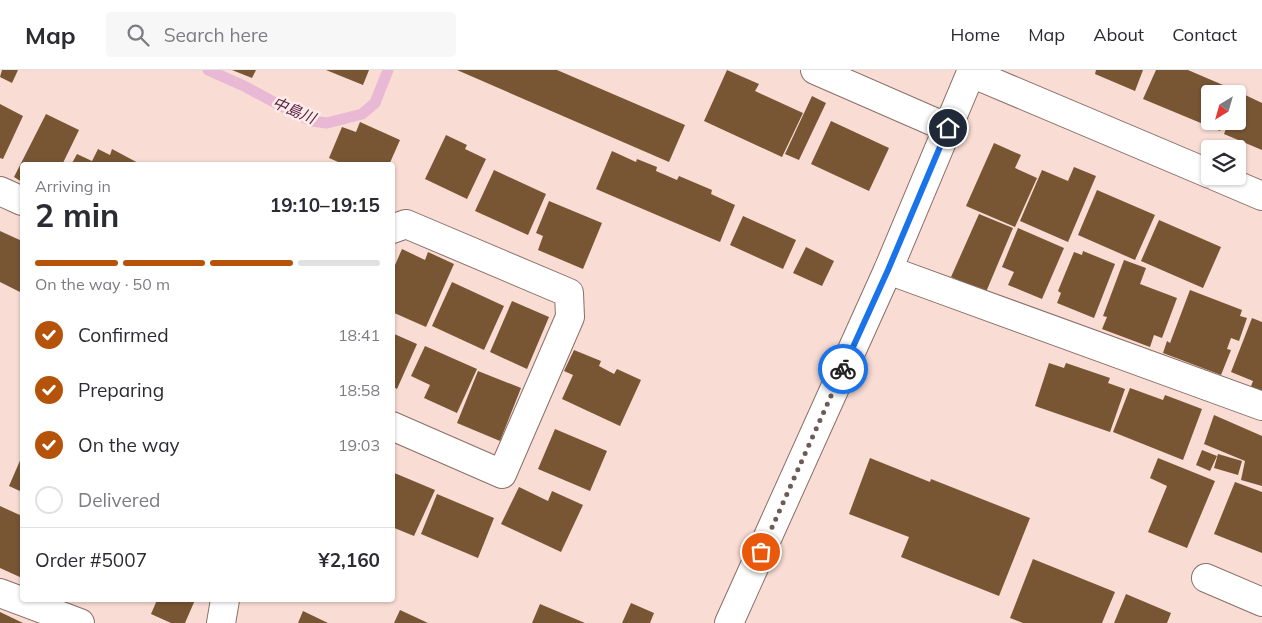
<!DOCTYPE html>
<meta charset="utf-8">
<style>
:root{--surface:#fff;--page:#f7f7f7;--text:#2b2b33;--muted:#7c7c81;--line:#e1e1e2;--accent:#b45309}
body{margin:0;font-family:Mulish,"Noto Sans JP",sans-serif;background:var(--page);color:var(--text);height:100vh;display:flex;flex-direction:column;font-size:19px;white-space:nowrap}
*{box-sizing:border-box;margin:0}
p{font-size:16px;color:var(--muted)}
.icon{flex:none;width:28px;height:28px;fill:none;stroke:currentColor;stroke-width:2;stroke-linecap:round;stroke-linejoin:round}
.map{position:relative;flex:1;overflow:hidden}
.drawer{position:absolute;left:20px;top:92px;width:375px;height:440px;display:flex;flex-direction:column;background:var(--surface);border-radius:5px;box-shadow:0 1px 4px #0004}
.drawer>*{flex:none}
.needle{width:32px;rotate:217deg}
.controls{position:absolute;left:1201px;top:15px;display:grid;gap:10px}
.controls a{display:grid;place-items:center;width:45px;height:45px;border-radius:5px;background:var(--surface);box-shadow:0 1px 4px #0004;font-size:25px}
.pin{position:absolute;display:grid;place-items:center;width:42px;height:42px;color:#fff;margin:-21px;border:2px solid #fff;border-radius:50%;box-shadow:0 1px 5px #0007}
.courier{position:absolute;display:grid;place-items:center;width:50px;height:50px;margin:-25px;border:4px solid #1a73e8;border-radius:50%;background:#fff;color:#222;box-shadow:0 1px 6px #0007}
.head em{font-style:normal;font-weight:700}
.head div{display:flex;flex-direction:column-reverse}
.head{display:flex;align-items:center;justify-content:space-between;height:85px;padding:0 15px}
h1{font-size:32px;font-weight:700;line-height:38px}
.bar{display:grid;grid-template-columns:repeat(4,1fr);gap:8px 5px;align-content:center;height:60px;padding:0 15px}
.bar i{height:6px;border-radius:4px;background:var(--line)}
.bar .selected{background:var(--accent)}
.bar p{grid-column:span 4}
.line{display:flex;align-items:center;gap:12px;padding:0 15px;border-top:1px solid var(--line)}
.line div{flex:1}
ol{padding:0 15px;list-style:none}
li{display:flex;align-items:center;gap:15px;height:55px}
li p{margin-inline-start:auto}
li .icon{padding:5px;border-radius:50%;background:var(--accent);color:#fff;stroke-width:4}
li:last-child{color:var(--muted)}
li i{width:28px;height:28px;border:2px solid var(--line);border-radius:50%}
header{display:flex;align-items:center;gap:30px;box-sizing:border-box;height:70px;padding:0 25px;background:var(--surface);border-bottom:1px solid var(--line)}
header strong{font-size:24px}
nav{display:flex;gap:28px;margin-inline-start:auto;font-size:18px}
.search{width:350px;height:45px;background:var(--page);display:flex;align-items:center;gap:12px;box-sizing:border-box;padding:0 18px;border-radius:5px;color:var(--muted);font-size:19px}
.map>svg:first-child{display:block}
</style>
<header>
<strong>Map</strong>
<div class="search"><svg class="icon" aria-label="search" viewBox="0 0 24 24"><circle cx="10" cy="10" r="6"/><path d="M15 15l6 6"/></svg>Search here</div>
<nav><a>Home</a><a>Map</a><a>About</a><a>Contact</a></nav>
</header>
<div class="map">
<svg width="1262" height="553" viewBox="0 0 1262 553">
<rect width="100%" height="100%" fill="#f9dcd3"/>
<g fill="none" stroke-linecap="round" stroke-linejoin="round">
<path stroke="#e8b8d5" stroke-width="11" d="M 208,0 L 244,16 L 298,45 L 312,51 L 327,53 L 362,44 L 375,33 L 388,0"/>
</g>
<path fill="#785634" d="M 2,0 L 18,0 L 12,13 L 0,7 Z
M 232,0 L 256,0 L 252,8 Z
M 326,0 L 369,0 L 363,15 Z
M 457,0 L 557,0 L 685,55 L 669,92 Z
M 727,0 L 759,14 L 755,21 L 803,43 L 782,87 L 704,51 Z
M 1096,0 L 1143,0 L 1135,21 L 1095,4 Z
M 1156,0 L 1188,0 L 1237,21 L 1236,24 L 1210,24 L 1210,51 L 1224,51 L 1220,61 L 1143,29 Z
M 1241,23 L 1262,33 L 1262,80 L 1224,64 L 1229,51 L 1238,51 L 1238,32 Z
M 812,26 L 826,33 L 799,90 L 785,84 Z
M 0,34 L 23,46 L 3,89 L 0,88 Z
M 46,44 L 79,60 L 62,95 L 22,95 L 22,112 L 14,107 Z
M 831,51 L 889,78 L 869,121 L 811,94 Z
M 360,52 L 400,70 L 389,95 L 345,95 L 329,88 L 342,57 L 356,62 Z
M 446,65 L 467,75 L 465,79 L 486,89 L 467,129 L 425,109 Z
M 994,73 L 1021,85 L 1015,98 L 1037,108 L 1015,157 L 966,136 Z
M 98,79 L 110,85 L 112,79 L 142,95 L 71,95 L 77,84 L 92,91 Z
M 612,81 L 636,92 L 637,89 L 657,97 L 656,101 L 677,110 L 679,106 L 712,120 L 711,124 L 735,135 L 720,172 L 596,119 Z
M 1074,97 L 1096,106 L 1068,172 L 1020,151 L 1042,100 L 1068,111 Z
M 494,100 L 546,124 L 528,165 L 475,141 Z
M 1097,120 L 1155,145 L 1135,190 L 1078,165 Z
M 549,131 L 602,153 L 583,199 L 538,180 L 543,166 L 536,163 Z
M 979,144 L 1013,158 L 986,222 L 951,207 Z
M 743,146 L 796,170 L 783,199 L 730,175 Z
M 1159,150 L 1221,177 L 1203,218 L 1141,191 Z
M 1018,158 L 1064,178 L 1042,229 L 1008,215 L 1014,202 L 1002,197 Z
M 0,161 L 22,171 L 22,223 L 0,212 Z
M 806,177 L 834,191 L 822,216 L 793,203 Z
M 402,179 L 425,190 L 428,182 L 454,194 L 426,257 L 392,242 L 392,202 Z
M 1083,181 L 1115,194 L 1094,248 L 1057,233 L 1061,223 L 1058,221 L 1074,182 L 1082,185 Z
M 1124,190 L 1146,198 L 1140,214 L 1177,228 L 1162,268 L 1154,265 L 1150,277 L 1102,259 L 1107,247 L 1103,246 Z
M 452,212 L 504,236 L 484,280 L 432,256 Z
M 1190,220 L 1242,240 L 1240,246 L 1247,248 L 1239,271 L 1231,268 L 1227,279 L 1231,280 L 1221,305 L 1163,283 L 1167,271 L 1170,273 Z
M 512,231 L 549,247 L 527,299 L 490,282 Z
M 1252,248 L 1262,252 L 1262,323 L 1250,319 L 1253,311 L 1231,302 Z
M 392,263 L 417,274 L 397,319 L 392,316 Z
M 425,276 L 477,299 L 457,343 L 424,328 L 430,315 L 411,306 Z
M 574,280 L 601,291 L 599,296 L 614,304 L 617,299 L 641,310 L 620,356 L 562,329 L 573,305 L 564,301 Z
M 1049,293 L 1064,298 L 1066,293 L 1110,308 L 1108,313 L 1125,319 L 1110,362 L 1035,336 Z
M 478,301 L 521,318 L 500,371 L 457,353 Z
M 1130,318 L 1163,330 L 1165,325 L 1202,339 L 1183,390 L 1113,362 Z
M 1214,345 L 1262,366 L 1262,416 L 1241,410 L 1245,391 L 1204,374 Z
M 555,359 L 607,381 L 590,421 L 538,399 Z
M 1202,380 L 1217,386 L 1210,401 L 1196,395 Z
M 1218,384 L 1242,391 L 1238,405 L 1214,398 Z
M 22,386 L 22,422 L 9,416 Z
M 870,388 L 930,412 L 931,409 L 1030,448 L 999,526 L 901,487 L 909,467 L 849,444 Z
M 1158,388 L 1215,411 L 1187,478 L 1148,462 L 1167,416 L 1150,408 Z
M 392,402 L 435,420 L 414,466 L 392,457 Z
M 1235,412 L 1262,422 L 1262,483 L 1214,464 Z
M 519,417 L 548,431 L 552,421 L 583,435 L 561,482 L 501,454 Z
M 437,424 L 494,448 L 478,488 L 421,464 Z
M 0,436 L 22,446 L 22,508 L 0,498 Z
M 1033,489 L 1115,522 L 1102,553 L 1023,553 L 1010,548 Z
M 1126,524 L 1171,543 L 1167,553 L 1114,553 Z
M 157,530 L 195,530 L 185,553 L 171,553 L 151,544 Z
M 631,533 L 654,543 L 650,553 L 622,553 Z
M 540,534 L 585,553 L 532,553 Z
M 400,540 L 428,553 L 394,553 Z
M 303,541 L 328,553 L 298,553 Z
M 0,542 L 23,553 L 0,553 Z"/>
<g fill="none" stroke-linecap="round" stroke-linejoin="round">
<g stroke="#886f67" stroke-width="30">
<path id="minor" d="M 815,0 L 948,58
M 971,3 L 1210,104
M 1215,106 L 1262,126
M 0,121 L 22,131
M 392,159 L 406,154 L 569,223 L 570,247 L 502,404 L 392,356
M 888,200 L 1262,336
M 1206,508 L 1262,532
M 0,523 L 80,553
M 221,553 L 225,530"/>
</g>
<g stroke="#886f67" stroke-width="30">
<path id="tertiary" d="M 729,553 L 888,200 L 972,0"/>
</g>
<use href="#minor" stroke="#fff" stroke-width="28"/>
<use href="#tertiary" stroke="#fff" stroke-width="28"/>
</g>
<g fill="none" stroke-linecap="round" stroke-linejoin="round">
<path stroke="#6c5b56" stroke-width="5" stroke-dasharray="0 9" d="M 761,482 L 843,299"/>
<path stroke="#1a73e8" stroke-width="6" d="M 843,299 L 888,200 L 948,58"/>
</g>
<g text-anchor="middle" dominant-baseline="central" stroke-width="5" stroke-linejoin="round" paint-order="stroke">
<g font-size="15" font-style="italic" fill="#531c42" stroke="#fdece7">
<text transform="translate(294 40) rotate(23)">中島川</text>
</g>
</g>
</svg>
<div class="controls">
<a><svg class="needle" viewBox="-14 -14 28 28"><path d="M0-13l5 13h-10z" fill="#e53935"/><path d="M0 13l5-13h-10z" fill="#7c7c81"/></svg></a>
<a><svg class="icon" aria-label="layers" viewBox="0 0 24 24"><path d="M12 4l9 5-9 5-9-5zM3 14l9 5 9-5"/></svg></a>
</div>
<div class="pin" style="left:761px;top:482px;background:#ea580c"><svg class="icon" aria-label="bag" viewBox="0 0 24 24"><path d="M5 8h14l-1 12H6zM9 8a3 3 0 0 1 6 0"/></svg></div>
<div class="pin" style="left:948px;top:58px;background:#1f2937"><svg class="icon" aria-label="home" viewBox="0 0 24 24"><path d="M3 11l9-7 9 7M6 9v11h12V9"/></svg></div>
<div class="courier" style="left:843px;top:299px"><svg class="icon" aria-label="bike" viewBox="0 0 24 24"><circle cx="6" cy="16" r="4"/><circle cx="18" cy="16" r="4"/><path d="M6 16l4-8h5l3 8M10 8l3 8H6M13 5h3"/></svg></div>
<section class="drawer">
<div class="head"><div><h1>2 min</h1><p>Arriving in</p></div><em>19:10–19:15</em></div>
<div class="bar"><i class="selected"></i><i class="selected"></i><i class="selected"></i><i></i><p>On the way · 50 m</p></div>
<ol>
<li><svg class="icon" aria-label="check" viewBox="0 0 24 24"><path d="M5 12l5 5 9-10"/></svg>Confirmed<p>18:41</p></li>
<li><svg class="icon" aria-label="check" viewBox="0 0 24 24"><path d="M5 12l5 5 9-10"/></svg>Preparing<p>18:58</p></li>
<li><svg class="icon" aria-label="check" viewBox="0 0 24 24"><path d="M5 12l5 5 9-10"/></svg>On the way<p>19:03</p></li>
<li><i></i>Delivered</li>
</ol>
<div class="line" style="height:65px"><div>Order #5007</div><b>¥2,160</b></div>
</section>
</div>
